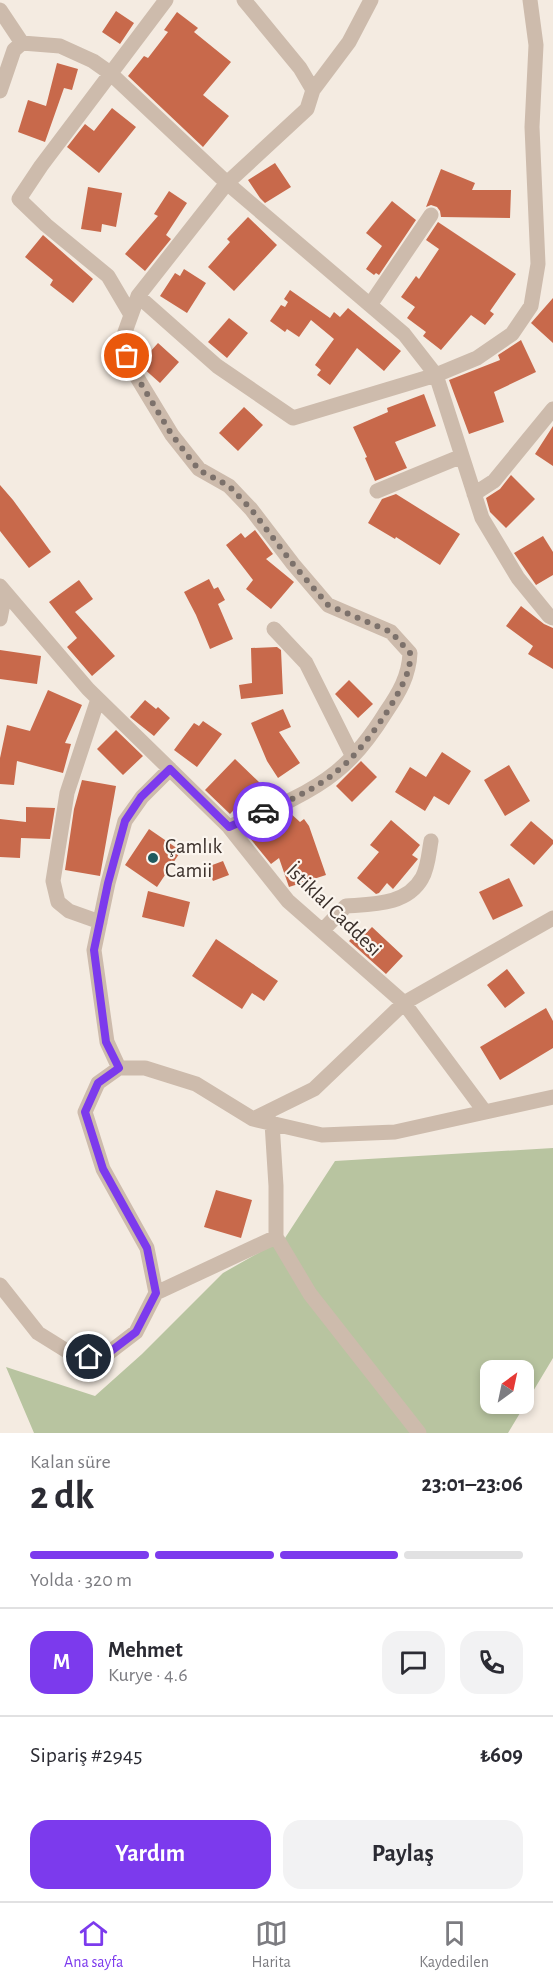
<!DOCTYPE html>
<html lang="tr">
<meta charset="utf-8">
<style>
:root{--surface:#fff;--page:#f2f2f3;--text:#2b2b33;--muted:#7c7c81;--line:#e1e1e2;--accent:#7c3aed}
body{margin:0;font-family:"Alegreya Sans",sans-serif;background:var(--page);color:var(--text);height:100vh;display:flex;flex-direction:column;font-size:22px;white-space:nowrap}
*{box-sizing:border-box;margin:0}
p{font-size:20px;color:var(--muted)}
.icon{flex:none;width:33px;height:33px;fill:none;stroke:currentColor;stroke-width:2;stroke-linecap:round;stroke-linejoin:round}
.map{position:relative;height:1433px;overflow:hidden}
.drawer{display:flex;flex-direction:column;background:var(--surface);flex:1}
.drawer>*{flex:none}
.needle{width:39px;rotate:33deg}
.buttons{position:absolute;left:480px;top:1360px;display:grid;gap:12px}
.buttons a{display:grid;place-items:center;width:54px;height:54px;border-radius:12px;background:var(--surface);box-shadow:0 3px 9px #0003;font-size:30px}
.pin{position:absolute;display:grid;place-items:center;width:51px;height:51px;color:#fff;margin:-26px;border:3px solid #fff;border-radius:50%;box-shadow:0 2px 6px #0007}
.courier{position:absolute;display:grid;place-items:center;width:60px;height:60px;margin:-30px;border:4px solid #7c3aed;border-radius:50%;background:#fff;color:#222;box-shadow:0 2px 8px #0007}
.summary em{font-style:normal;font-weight:700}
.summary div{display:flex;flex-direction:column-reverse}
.summary{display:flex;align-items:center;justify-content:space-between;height:102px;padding:0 30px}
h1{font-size:39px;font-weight:700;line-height:45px}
.bar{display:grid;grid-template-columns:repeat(4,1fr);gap:9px 6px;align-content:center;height:72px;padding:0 30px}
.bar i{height:8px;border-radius:4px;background:var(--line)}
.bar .selected{background:var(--accent)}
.bar p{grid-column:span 4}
.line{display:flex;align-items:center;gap:15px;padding:0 30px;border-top:2px solid var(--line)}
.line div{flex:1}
.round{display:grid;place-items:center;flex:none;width:63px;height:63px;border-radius:18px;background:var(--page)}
.cta{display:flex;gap:12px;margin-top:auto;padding:12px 30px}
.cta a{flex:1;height:69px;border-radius:18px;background:var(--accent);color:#fff;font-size:24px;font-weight:700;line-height:69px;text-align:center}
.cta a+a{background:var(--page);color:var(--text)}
.tabs{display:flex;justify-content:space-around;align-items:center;height:84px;border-top:2px solid var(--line);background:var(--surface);font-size:16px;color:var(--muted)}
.tabs a{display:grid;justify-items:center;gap:3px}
.tabs .selected{color:var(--accent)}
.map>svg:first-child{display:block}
</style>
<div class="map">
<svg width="553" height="1433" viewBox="0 0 553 1433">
<rect width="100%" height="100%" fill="#f4ebe1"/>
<path fill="#b8c4a0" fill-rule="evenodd" d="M 553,1148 L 553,1358 L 508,1433 L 34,1433 L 6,1367 L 95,1396 L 142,1354 L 223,1273 L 285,1238 L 335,1161 ZM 490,1371 L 524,1371 L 524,1404 L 490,1404 Z"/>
<path fill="#c8694b" d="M 116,11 L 134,23 L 120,44 L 102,32 Z
M 177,12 L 198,28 L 194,32 L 231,62 L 203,95 L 229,116 L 203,147 L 128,76 L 144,56 L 148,58 L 168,32 L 164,30 Z
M 57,63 L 78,69 L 72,90 L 64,88 L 45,142 L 18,132 L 28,100 L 46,106 Z
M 112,108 L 136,127 L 99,173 L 67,147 L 85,124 L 94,131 Z
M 275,163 L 291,187 L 265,203 L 260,198 L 248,180 Z
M 441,169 L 475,183 L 472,190 L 511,190 L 510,218 L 441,217 L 440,211 L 437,207 L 431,205 L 426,207 Z
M 88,187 L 122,193 L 116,227 L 102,224 L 101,232 L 81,229 Z
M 169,191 L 187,203 L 166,235 L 171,239 L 145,271 L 125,254 L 158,216 L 154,214 Z
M 392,201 L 416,220 L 379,275 L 376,273 L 374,275 L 366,269 L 382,246 L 366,233 Z
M 248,217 L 277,245 L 234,291 L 208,267 L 230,242 L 227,239 Z
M 438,222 L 516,274 L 490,311 L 494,314 L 485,325 L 471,315 L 441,350 L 423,336 L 426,332 L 407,318 L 415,307 L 401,297 L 416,276 L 419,279 L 439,249 L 426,240 Z
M 43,235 L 93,279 L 73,303 L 50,285 L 53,280 L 25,257 Z
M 184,269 L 206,283 L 187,313 L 160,296 L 175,273 L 180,276 Z
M 290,290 L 330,318 L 334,312 L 340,317 L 348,308 L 401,351 L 384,371 L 357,348 L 330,385 L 317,375 L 321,370 L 315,365 L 334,339 L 311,320 L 299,337 L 287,329 L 285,332 L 270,321 L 281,305 L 285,307 L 288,302 L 284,299 Z
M 553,298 L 553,343 L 531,323 Z
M 229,318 L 248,333 L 227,358 L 208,342 Z
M 521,340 L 536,372 L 494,392 L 504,422 L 469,434 L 449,380 L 500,360 L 498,355 Z
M 158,343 L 179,362 L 160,383 L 142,367 L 140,363 Z
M 424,394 L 436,426 L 395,442 L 407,468 L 375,481 L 365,458 L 367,457 L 353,427 L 388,412 L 387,408 Z
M 244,407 L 263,425 L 238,451 L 219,433 Z
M 553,426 L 553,466 L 535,454 Z
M 511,475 L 535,499 L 506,528 L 490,512 L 486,498 L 500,489 Z
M 0,485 L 13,500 L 51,552 L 29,568 L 0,531 Z
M 396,494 L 460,534 L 440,565 L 396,537 L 395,539 L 368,523 L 382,499 Z
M 255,530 L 273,554 L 266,559 L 294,582 L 271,609 L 246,589 L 253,580 L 226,545 L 241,533 L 245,538 Z
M 543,536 L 553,552 L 553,575 L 536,585 L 514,553 Z
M 209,579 L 214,589 L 218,587 L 225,600 L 218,604 L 233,639 L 210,649 L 196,615 L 184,592 Z
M 79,580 L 93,599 L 75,612 L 115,656 L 92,676 L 67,647 L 77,638 L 49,602 Z
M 521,606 L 544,624 L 553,628 L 553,669 L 528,654 L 533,646 L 506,626 Z
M 277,647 L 281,650 L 283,694 L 241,699 L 239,685 L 252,683 L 251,648 Z
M 0,650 L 41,656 L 37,684 L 0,679 Z
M 349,680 L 373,704 L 358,718 L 335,694 Z
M 48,690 L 82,705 L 65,743 L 71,744 L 63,773 L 17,761 L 14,785 L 0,784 L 0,758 L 7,725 L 30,731 Z
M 145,700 L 156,709 L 158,707 L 170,718 L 154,736 L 130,717 Z
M 283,709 L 291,727 L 279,732 L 300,763 L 278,778 L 267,761 L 251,723 Z
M 203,721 L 222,734 L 197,767 L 174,750 L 194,723 L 199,726 Z
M 116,730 L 143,756 L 123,775 L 97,749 Z
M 442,752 L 471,771 L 449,805 L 434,796 L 425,811 L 395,792 L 410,767 L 426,777 Z
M 235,759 L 260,783 L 230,814 L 205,790 Z
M 361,761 L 377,777 L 352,802 L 336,786 Z
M 509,765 L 530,801 L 505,816 L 484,780 Z
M 82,780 L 116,786 L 100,876 L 65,870 L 74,809 Z
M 26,807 L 55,808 L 50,839 L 21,838 L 20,858 L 0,857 L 0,819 L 26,822 Z
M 287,812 L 289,812 L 300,822 L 304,819 L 309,826 L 326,875 L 289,887 L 279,858 L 271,864 L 249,837 L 273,821 L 272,819 Z
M 391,820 L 420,845 L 412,855 L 418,859 L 393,889 L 387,883 L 379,893 L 376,894 L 357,878 L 379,852 L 370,845 Z
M 531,821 L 553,840 L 553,844 L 534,865 L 510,845 Z
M 149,829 L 181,851 L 157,887 L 125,865 Z
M 223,861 L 229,875 L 213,881 L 207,867 Z
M 509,878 L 523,906 L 493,920 L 479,892 Z
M 148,891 L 190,902 L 184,927 L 142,917 Z
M 372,927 L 403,956 L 386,974 L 349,941 L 360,930 L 365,934 Z
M 216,939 L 278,981 L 264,1001 L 252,993 L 242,1009 L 192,976 Z
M 507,969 L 525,993 L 505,1008 L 487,985 Z
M 546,1008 L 553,1021 L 553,1048 L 500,1080 L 480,1047 Z
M 216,1190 L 252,1200 L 241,1238 L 204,1227 Z"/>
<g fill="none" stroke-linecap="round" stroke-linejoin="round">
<path stroke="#cdbbac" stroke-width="15" d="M 0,10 L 22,43 L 60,46 L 93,61 L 110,73 L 227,183 L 404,334 L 436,375 L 482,518 L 518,578 L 549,616 L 553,618
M 313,90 L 349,42 L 371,0
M 0,91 L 14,50 L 22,43
M 138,296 L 217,366 L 293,418 L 436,375 L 477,358 L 512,334 L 531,306 L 538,264 L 532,127 L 536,45 L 530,0
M 370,305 L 431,215
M 131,315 L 108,276 L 46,225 L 19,199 L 41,166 L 166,0
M 377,491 L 462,456
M 474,494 L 494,481 L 553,409
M 0,586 L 88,689 L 229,827 L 288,901 L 404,1003 L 485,1112
M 0,619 L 5,593
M 274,629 L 306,663 L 352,755
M 98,699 L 67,793 L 53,881 L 58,902 L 69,911 L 100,922
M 229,827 C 266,811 305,797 336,772 C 356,756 373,733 386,712 C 399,693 409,676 410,653 L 391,632 L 328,605 L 293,564 L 251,509 L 229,486 L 199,469 L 172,435 L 132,369 L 121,343 L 138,296 L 227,183 L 307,109 L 313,90 L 300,68 L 244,0
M 322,931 L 346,906 C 373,904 407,905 422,878 C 428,868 429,852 431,841
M 119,1068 L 107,1042 L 94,950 L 108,883 L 125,821 L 142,797 L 170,769
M 253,1119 L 314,1089 L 404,1003 L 553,918
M 272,1123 L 276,1186 L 276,1237 L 310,1294 L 419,1433
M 0,1285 L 38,1333 L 75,1356 L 102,1358 L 136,1332 L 156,1293 L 147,1248 L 103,1169 L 85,1112 L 98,1083 L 119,1068 L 145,1068 L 196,1084 L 253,1119 L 322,1135 L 395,1132 L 553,1097
M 156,1293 L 276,1237"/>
</g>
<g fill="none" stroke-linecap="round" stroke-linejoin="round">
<path stroke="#7c716b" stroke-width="6" stroke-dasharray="0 10.8" d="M 127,356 L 132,369 L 172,435 L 199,470 L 229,486 L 251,509 L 293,564 L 328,605 L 391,632 L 410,653 C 410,659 410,666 408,671 C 398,701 361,753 336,772 C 314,790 288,801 263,812"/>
<path stroke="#7c3aed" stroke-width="8" d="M 89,1357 L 102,1358 L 136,1332 L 156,1293 L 147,1248 L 103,1169 L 85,1112 L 98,1083 L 119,1068 L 106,1042 L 94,950 L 108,883 L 125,821 L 141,797 L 170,769 L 229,827 L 263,812"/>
</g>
<circle fill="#1f5a5e" stroke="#fbf5ee" stroke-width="2" cx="153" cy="858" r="6"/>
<g text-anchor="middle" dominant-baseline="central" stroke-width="4.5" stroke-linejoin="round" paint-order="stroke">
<g font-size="21" fill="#3b302b" stroke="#fbf5ee" text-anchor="start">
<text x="165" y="846">Çamlık<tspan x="165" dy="24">Camii</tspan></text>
</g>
<g font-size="21" fill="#3b302b" stroke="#fbf5ee">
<text transform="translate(334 910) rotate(44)">İstiklal Caddesi</text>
</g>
</g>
</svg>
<div class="buttons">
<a><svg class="needle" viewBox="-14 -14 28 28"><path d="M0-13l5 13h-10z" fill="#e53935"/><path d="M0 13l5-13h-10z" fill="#7c7c81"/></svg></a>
</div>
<div class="pin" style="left:127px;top:356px;background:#ea580c"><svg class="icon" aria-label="bag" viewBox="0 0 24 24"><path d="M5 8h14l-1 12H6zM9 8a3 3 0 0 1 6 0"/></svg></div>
<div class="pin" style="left:89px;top:1357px;background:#1f2937"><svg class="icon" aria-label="home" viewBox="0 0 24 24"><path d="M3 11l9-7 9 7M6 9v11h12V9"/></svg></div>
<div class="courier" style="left:263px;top:812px"><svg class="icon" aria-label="car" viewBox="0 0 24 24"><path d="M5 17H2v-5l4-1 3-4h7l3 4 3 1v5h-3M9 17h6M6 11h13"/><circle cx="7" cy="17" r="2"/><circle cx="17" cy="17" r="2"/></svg></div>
</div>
<section class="drawer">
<div class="summary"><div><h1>2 dk</h1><p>Kalan süre</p></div><em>23:01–23:06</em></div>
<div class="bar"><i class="selected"></i><i class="selected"></i><i class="selected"></i><i></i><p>Yolda · 320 m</p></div>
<div class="line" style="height:108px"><b class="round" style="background:var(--accent);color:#fff">M</b><div><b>Mehmet</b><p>Kurye · 4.6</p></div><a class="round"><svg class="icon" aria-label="chat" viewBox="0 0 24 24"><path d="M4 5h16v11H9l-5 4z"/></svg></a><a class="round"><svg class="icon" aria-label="phone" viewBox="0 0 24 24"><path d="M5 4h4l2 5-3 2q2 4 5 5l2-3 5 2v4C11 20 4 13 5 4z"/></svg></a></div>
<div class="line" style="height:78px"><div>Sipariş #2945</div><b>₺609</b></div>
<div class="cta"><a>Yardım</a><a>Paylaş</a></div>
</section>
<nav class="tabs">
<a class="selected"><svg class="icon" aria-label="home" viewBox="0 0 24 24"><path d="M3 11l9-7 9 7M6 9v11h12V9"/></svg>Ana sayfa</a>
<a><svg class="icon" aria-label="map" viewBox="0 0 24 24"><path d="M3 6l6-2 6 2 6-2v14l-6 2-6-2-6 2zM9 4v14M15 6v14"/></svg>Harita</a>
<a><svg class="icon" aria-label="saved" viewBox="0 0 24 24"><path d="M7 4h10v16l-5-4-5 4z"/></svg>Kaydedilen</a>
</nav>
